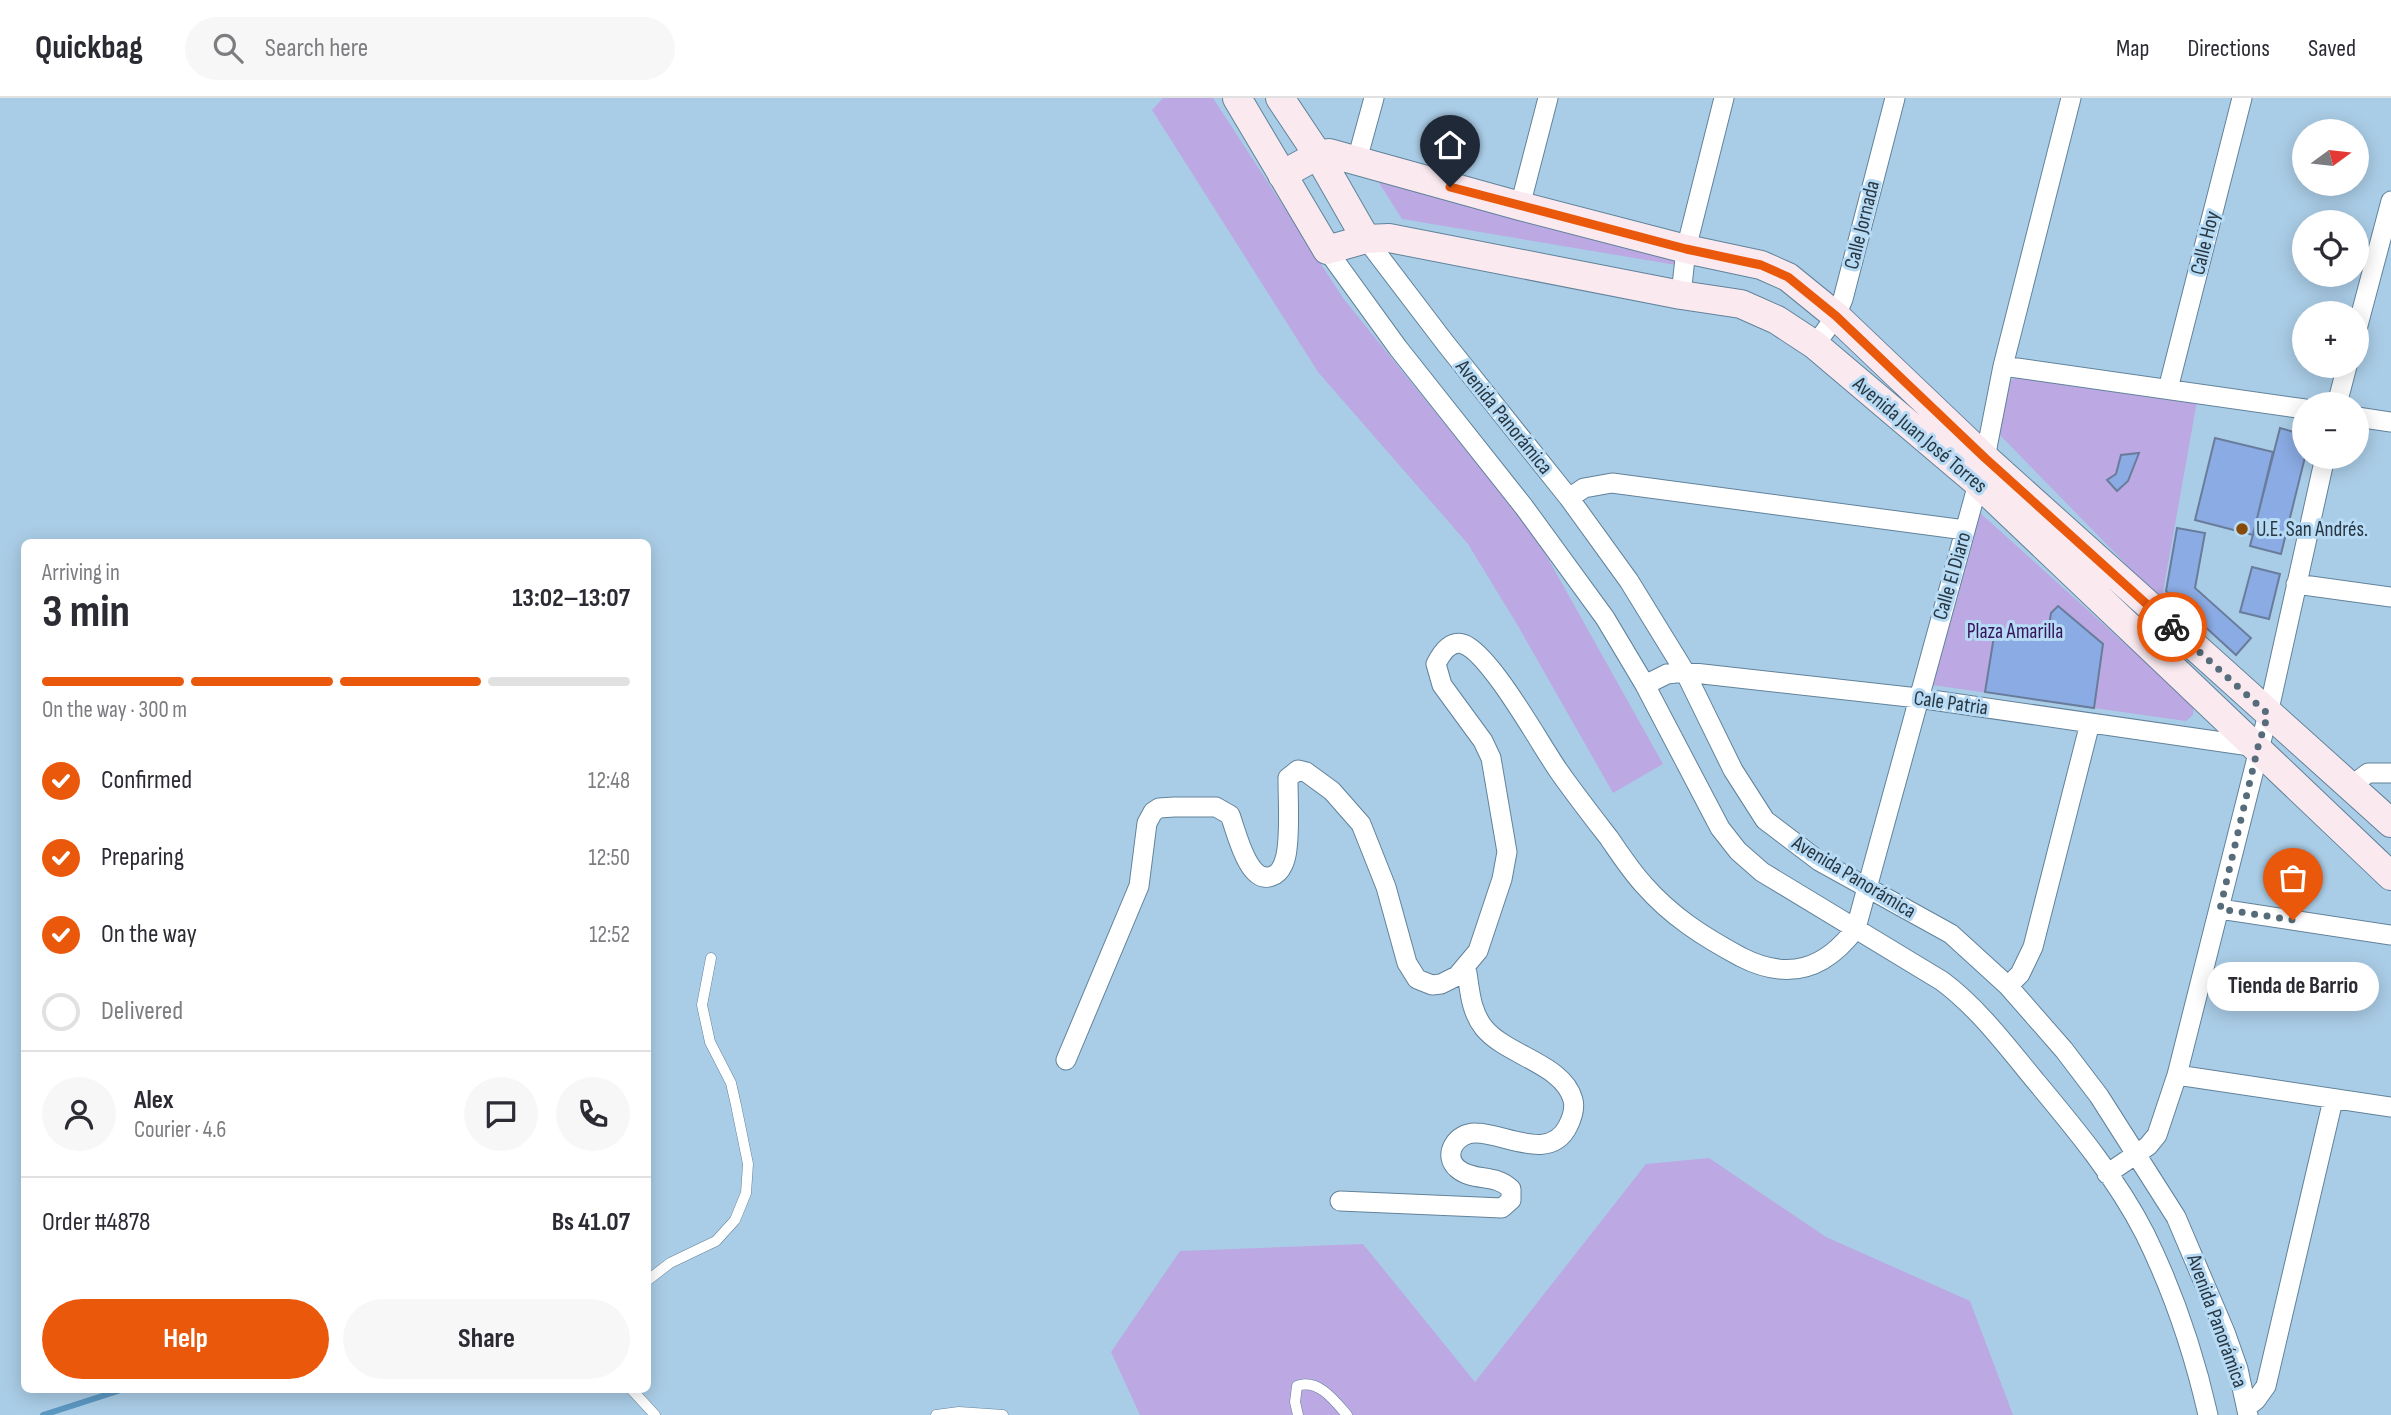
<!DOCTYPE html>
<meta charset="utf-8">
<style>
:root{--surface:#fff;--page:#f7f7f7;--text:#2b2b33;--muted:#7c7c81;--line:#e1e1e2;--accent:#ea580c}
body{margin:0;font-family:"Sofia Sans Condensed",sans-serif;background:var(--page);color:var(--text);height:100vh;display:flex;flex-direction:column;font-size:26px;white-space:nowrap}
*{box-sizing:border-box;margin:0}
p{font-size:23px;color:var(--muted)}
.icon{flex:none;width:38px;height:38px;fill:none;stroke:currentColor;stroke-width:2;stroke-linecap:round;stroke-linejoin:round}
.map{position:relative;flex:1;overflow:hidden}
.side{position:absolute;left:21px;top:441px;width:630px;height:854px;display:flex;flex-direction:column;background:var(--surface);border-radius:10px;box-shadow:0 4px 18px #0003}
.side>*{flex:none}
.needle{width:46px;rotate:75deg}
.controls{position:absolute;left:2292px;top:21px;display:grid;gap:14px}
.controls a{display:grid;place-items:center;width:77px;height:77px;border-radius:50%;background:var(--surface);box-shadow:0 4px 18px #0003;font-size:35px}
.pin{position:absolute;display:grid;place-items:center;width:60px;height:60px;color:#fff;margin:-72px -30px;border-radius:50% 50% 50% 0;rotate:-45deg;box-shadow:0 0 7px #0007}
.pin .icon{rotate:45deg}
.courier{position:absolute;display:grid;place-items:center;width:70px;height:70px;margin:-35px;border:5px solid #ea580c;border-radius:50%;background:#fff;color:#222;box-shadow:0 2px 9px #0007}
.bubble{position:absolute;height:49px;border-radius:24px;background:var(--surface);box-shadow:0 4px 18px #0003;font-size:23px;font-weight:700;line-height:49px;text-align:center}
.overview em{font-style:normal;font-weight:700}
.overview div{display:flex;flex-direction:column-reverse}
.overview{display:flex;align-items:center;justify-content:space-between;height:119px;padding:0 21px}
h1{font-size:46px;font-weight:700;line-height:52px}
.bar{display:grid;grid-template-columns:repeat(4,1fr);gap:10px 7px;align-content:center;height:84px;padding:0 21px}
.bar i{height:9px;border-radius:5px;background:var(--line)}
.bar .selected{background:var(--accent)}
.bar p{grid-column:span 4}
.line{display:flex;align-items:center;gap:18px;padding:0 21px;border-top:2px solid var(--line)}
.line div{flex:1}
.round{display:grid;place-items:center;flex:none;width:74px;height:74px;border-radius:37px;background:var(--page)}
ol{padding:0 21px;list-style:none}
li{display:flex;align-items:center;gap:21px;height:77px}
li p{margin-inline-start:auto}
li .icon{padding:7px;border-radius:50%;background:var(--accent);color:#fff;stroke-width:4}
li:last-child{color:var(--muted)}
li i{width:38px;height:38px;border:4px solid var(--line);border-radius:50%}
.primary-button{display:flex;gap:14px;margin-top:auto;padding:14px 21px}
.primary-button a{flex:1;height:80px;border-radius:42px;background:var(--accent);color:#fff;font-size:28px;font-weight:700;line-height:80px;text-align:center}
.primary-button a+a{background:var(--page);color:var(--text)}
header{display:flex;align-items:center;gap:42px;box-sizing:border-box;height:98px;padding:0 35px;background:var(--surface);border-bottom:2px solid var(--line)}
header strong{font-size:33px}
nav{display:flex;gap:38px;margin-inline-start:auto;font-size:24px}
.search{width:490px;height:63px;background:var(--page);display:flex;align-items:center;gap:18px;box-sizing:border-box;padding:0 24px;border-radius:38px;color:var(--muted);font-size:26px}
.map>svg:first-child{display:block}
</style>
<header>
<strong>Quickbag</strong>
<div class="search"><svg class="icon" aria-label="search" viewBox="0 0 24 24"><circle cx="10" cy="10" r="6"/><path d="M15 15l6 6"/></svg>Search here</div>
<nav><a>Map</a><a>Directions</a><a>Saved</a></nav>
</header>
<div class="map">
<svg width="2391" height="1317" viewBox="0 0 2391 1317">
<rect width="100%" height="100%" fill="#aacde7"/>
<path fill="#bca8e2" d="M 1163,0 L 1213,0 L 1343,200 L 1536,439 L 1663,666 L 1613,695 L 1518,528 L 1468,446 L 1318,274 L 1152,12 Z
M 1369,69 L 1676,151 L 1676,167 L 1402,121 Z
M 2017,279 L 2197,303 L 2163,494 L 2160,501 L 1995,332 L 2008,284 Z
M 1978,413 L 2194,608 L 2193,617 L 2186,623 L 1932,587 Z
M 1709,1060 L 1826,1139 L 1970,1203 L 2013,1317 L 1140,1317 L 1111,1254 L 1180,1153 L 1363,1146 L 1475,1284 L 1646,1066 Z"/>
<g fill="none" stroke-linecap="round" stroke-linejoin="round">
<path stroke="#5b98c2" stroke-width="6" d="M 43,1317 L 121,1292"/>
</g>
<path fill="#8aabe3" stroke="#697c9b" stroke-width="2" d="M 2280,330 L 2305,337 L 2305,359 L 2281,456 L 2250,448 Z
M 2215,340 L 2273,354 L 2253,437 L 2195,422 Z
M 2139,355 L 2128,383 L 2117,393 L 2107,382 L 2116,376 L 2121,357 Z
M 2177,430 L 2205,435 L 2195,490 L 2251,540 L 2236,557 L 2166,493 Z
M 2252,469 L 2280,476 L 2269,521 L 2240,514 Z
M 2058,508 L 2103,546 L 2094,610 L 1985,594 L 1995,532 L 2047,541 L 2051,515 Z"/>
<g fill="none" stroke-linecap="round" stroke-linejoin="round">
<g stroke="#61829a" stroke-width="11">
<path id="lane" d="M 648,1182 L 670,1165 L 716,1143 L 735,1122 L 746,1095 L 748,1066 L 736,1007 L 731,985 L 710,944 L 702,907 L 711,860
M 632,1292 L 655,1317
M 936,1317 L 959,1314 L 1003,1317
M 1298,1317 L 1295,1304 L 1297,1288 C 1318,1280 1335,1303 1347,1317"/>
</g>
<g stroke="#61829a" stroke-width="21">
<path id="street" d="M 1357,62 L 1374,0
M 1520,108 L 1548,0
M 1366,141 L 1446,246 L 1569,400 L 1629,483 L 1685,574 L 1733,672 L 1765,722 L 1819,763 L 1951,836 L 2008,888 L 2064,952 L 2099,998 L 2176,1119 L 2225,1234 L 2238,1271 L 2248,1317
M 1327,152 L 1398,250 L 1524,409 L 1605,520 L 1645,587 L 1720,730 L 1738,753 L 1762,774 L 1942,883 C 1977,909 2005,946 2033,980 C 2073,1028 2116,1079 2145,1136 C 2173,1193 2194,1255 2208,1317
M 1681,197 L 1686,151 L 1724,0
M 2357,231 L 2391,103
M 1815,247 L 1836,218 L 1843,201 L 1895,0
M 2003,268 L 2305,311
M 2168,291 L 2242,0
M 2337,306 L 2347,268
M 2357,319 L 2391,324
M 1569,400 L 1584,390 L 1612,385 L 1965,432
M 2296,486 L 2391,499
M 1645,587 L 1667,576 L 1685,574 L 1918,600 L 2257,649
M 2351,688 L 2368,675 L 2391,675
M 2220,811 L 2391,837
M 2008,888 L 2020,876 L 2033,849 L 2090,625
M 1066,962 L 1139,788 L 1147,725 L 1153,714 L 1159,710 L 1174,709 L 1216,709 L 1230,717 C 1236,732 1248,788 1272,778 C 1282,775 1286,761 1287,751 C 1290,728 1288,703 1288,680 L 1298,672 L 1306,674 L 1332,693 L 1361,726 L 1386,789 L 1407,865 L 1417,881 L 1432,887 L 1441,886 L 1457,878 L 1478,853 L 1502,781 L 1507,754 L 1491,660 L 1483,643 L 1442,587 L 1436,566 C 1441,556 1450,542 1463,546 C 1490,555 1540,646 1558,672 C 1574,695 1592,718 1609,740 C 1620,756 1631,773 1644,787 C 1672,819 1704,839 1741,859 C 1788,883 1825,872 1856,830 L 1985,360 L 2003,268 L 2071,0
M 2177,977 L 2391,1009
M 2107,1076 L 2148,1048 L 2157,1037 L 2177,977 L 2268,616 L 2325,359
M 1340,1103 L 1502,1110 L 1511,1102 L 1511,1091 C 1495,1075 1474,1084 1458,1071 C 1441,1057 1457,1034 1476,1035 C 1504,1035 1550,1065 1568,1028 C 1572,1020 1575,1010 1573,1002 C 1564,966 1507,958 1484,930 C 1471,914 1470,894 1467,875 L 1464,872
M 2247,1309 L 2256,1302 L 2266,1288 L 2333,1002"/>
</g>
<g stroke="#61829a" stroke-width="30">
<path id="secondary" d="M 1237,0 L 1327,152 L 1366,141 L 1389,140 L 1681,197 L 1741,206 L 1777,222 L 1815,247 L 1978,385 L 2391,778
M 1280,0 L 1318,57 L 1366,141
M 1282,77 L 1318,57 L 1329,55 L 1520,108 L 1686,151 L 1761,167 L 1788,179 L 1836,218 L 1985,360 L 2391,725"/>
</g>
<use href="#lane" stroke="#fff" stroke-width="10"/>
<use href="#street" stroke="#fff" stroke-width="19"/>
<use href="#secondary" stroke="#faeaef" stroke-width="28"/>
</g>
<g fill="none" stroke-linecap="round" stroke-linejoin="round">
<path stroke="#566c7b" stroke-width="7" stroke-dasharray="0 12.6" d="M 2172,529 L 2268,616 L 2258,649 L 2220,811 L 2293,822"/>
<path stroke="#ea580c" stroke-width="9" d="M 1450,89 L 1686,151 L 1761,167 L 1788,179 L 1836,218 L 1985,360 L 2172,529"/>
</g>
<circle fill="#874b07" stroke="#b7daf5" stroke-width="2.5" cx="2242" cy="431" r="7"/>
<g text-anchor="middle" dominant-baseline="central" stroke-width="6" stroke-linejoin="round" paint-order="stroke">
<g font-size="21" fill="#293741" stroke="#b7daf5">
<text transform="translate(1862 127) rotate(-76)">Calle Jornada</text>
<text transform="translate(2205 145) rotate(-76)">Calle Hoy</text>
<text transform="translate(1504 319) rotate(51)">Avenida Panorámica</text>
<text transform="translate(1920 337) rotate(40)">Avenida Juan José Torres</text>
<text transform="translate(1952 478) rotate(-74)">Calle El Diaro</text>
<text transform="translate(1951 605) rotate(8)">Cale Patria</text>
<text transform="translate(1854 779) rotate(31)">Avenida Panorámica</text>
<text transform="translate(2217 1223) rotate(70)">Avenida Panorámica</text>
</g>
<g font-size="21" fill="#293741" stroke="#b7daf5" text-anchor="start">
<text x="2256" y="431">U.E. San Andrés.</text>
</g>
<g font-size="21" fill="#35145b" stroke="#b7daf5">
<text x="2015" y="533">Plaza Amarilla</text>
</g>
</g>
</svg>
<div class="controls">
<a><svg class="needle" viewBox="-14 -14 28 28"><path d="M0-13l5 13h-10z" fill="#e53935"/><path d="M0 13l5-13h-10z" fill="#7c7c81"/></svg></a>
<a><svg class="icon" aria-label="locate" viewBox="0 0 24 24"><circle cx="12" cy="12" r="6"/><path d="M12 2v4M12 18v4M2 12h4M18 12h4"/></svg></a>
<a>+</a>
<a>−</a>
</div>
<div class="pin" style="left:2293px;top:822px;background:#ea580c"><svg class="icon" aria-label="bag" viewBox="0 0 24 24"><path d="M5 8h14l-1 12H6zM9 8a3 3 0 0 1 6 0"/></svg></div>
<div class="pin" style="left:1450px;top:89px;background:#1f2937"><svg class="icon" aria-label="home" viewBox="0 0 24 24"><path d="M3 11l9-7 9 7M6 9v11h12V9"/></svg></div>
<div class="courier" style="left:2172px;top:529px"><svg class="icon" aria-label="bike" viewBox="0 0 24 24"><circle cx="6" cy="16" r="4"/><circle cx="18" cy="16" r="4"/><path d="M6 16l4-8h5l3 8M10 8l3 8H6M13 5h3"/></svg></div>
<div class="bubble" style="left:2207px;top:864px;width:172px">Tienda de Barrio</div>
<section class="side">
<div class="overview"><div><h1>3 min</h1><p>Arriving in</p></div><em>13:02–13:07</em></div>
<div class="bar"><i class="selected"></i><i class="selected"></i><i class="selected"></i><i></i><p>On the way · 300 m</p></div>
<ol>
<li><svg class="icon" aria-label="check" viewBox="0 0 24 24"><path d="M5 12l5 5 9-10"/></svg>Confirmed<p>12:48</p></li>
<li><svg class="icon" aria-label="check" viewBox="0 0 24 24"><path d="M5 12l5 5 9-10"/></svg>Preparing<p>12:50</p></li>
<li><svg class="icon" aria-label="check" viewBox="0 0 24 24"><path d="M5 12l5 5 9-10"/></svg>On the way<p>12:52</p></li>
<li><i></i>Delivered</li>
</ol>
<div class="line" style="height:126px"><a class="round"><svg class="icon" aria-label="person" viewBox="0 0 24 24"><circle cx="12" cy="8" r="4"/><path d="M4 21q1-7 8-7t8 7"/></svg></a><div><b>Alex</b><p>Courier · 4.6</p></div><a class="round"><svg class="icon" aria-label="chat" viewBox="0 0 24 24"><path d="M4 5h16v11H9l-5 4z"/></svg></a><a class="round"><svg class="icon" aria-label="phone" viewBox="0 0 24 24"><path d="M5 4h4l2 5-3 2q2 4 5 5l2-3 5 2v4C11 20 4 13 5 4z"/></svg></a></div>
<div class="line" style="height:91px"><div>Order #4878</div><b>Bs 41.07</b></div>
<div class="primary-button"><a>Help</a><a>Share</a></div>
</section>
</div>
